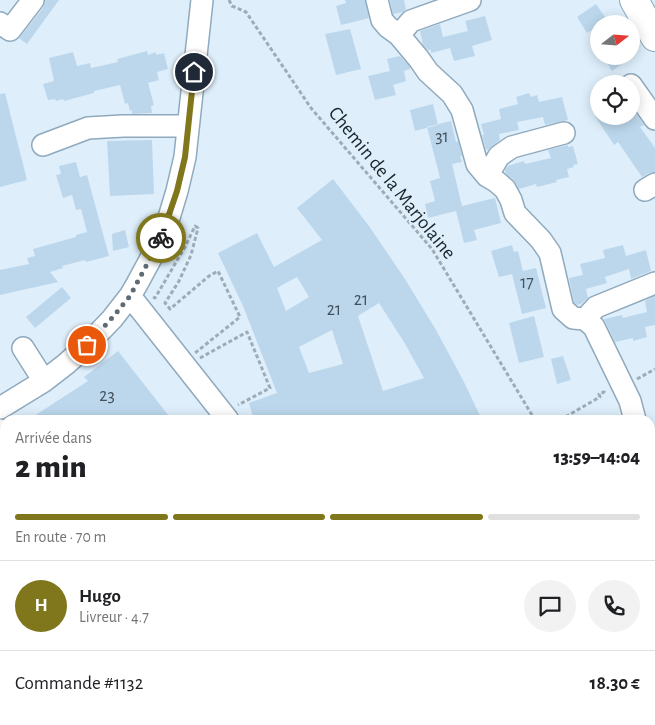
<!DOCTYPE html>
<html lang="fr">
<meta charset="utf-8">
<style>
:root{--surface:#fff;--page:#f2f2f2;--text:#202124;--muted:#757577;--line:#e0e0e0;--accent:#80771c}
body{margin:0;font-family:"Alegreya Sans",sans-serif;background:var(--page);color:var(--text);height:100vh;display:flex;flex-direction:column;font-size:19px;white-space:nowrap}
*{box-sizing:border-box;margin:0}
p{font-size:16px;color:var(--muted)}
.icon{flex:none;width:28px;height:28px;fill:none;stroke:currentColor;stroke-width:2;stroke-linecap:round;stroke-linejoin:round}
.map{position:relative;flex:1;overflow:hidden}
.sheet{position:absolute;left:0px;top:415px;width:655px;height:310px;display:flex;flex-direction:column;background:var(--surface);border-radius:15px 15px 0 0;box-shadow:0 2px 12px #0003}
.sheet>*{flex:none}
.needle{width:32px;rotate:73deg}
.tools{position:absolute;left:590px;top:15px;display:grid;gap:10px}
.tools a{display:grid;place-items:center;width:50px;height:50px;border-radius:50%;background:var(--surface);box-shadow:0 2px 12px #0003;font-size:25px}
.pin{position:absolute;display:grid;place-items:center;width:42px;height:42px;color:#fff;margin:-21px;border:2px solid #fff;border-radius:50%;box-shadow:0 1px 5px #0007}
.courier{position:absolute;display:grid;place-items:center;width:50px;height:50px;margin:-25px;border:4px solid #80771c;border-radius:50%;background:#fff;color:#222;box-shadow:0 1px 6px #0007}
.overview em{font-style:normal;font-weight:800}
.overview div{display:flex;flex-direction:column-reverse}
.overview{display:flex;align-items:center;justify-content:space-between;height:85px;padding:0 15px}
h1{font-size:32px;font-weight:800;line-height:38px}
.bar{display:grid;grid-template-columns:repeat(4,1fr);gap:8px 5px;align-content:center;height:60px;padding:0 15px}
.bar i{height:6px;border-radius:4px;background:var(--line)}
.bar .selected{background:var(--accent)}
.bar p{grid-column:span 4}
.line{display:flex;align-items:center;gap:12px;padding:0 15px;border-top:1px solid var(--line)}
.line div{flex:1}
.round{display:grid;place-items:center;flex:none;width:52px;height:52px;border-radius:26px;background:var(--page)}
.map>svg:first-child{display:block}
</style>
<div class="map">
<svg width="655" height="725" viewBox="0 0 655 725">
<rect width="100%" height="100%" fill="#deeffb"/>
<path fill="#bcd7ec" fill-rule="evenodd" d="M 45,0 L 59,0 L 27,44 L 19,38 L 43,8 Z
M 345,0 L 365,0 L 369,18 L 341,25 L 336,6 L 346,3 Z
M 390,0 L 404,0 L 406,9 L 403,12 L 393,14 Z
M 596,4 L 607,20 L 601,24 L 599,24 L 599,25 L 587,33 L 577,17 Z
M 485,16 L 492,40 L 472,46 L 475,56 L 454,61 L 450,48 L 431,53 L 431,50 L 428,50 L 423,45 L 420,31 L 440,24 L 443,37 L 468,31 L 465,21 Z
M 350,29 L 361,69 L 336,75 L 325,34 Z
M 147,51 L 148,55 L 156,52 L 156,55 L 164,53 L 168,69 L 157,72 L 159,80 L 148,83 L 154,105 L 151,106 L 152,113 L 132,114 L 132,110 L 130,111 L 128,103 L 125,104 L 120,85 L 94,91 L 94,93 L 64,101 L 63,99 L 56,101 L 55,99 L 48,100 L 43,84 L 54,81 L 49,58 L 73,52 L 77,66 L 90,63 L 91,68 L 118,62 L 117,59 Z
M 400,56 L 410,67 L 410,69 L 404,71 L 406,81 L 393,85 L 396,95 L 375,100 L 368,76 L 390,71 L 387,59 Z
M 603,56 L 633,56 L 612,71 Z
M 5,93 L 27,180 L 0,187 L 0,94 Z
M 529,93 L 531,97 L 537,95 L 539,102 L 562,97 L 568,120 L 545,125 L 543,117 L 517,122 L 519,130 L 499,134 L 500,140 L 489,149 L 486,150 L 482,135 L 484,135 L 481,124 L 501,119 L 499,109 L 518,104 L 516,97 Z
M 433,104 L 438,125 L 415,131 L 410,110 Z
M 631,107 L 644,125 L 640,127 L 655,148 L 655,172 L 649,173 L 642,177 L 618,142 L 614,145 L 595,116 L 631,116 Z
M 451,121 L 456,142 L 458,141 L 462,156 L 460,156 L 462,162 L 452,164 L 462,206 L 495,198 L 501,223 L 474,230 L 477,240 L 464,243 L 456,211 L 428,218 L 425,204 L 435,201 L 430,181 L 440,178 L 427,127 Z
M 152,140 L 154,194 L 110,196 L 107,141 Z
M 568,145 L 568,147 L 573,146 L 578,164 L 573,165 L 574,167 L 567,169 L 569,177 L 556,180 L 557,182 L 537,187 L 536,184 L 519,189 L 513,180 L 506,174 L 505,170 L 508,166 L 524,161 L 525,164 L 551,158 L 548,150 Z
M 76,162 L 80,177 L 87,175 L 109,256 L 86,262 L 85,260 L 62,266 L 63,268 L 50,272 L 58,282 L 0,295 L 0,270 L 29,264 L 27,258 L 35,256 L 33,249 L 76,237 L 76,235 L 87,232 L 81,209 L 76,210 L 72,195 L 63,198 L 56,175 L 61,174 L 59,166 Z
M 333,179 L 369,226 L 405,279 L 436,330 L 463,380 L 482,420 L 443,420 L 441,417 L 431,420 L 254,420 L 249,403 L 277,393 L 243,306 L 218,253 L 257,233 L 274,267 L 322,240 L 297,208 ZM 297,277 L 309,297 L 286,311 L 277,288 ZM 379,303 L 404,342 L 424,378 L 383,391 L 358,316 ZM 332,330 L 343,364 L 309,373 L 299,347 Z
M 125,230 L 129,247 L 113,251 L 112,234 Z
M 512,245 L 514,252 L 518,251 L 523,271 L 536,268 L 546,308 L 522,314 L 512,274 L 499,277 L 491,251 Z
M 623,245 L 626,256 L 646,250 L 651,271 L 631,279 L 629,269 L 605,277 L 607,283 L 586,289 L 588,298 L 581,304 L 577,305 L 574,302 L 569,278 L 583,275 L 580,264 L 605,258 L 603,250 Z
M 62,287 L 71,298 L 35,328 L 26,317 Z
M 655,296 L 655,325 L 645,327 L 647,337 L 633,341 L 633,338 L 615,342 L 604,319 L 622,315 L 623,318 L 647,312 L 645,301 Z
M 534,316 L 544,357 L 519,363 L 509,323 Z
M 118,351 L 172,420 L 28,420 L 88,381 L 84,377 Z
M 563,356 L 571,380 L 557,384 L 551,359 Z"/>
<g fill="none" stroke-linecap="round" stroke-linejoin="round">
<g stroke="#8fa9bd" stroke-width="24">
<path id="minor" d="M 377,0 L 382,20 L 388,27 L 399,35 L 419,59 L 428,72 L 452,94 L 462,110 L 477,164 L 487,176 L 497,182 L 505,189 L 511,200 L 515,213 L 541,240 L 550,253 L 563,309 L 573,318 L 585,319 L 594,327 L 630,401 L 635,420
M 0,23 L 10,30 L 33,0
M 399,35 L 411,21 L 470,0
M 631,85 L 655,119
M 43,145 L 88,128 L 123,126 L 188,126
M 487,176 L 499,156 L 512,147 L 564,133
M 645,190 L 655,184
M 130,296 L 228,420
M 585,319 L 596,307 L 655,283
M 23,348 L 44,381
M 0,408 L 44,381 L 66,364 L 87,345 L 112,319 L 130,296 L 137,284 L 164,234 L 177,191 L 185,157 L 202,0
M 0,430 L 5,441
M 650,452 L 655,450
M 650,540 L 655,537
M 0,682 L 5,687
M 52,720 L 62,725
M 240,725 L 252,720"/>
</g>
<g stroke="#8fa9bd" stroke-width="30">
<path id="major" d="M 634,0 L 655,37
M 650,682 L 655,676
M 611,725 L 618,720"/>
</g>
<path stroke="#9dacb6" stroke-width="3" stroke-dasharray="4 2.5" stroke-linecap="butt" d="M 229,0 L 232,6 L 246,12 L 311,108 L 432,249 L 535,420
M 153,297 L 155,298 L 185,247 L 195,226 L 198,228 L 191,255 L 179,281 L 165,303 L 170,309 L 209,276 L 218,271 L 240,317 L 195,353
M 200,358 L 247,332 L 270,388 L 238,405
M 637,379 L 655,369
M 560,420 L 600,397 L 599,394 L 604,392 L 605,393
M 84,720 L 97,725
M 156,725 L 157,720
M 203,725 L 216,720"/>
<use href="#minor" stroke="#fff" stroke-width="21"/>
<use href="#major" stroke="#fff" stroke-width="28"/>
</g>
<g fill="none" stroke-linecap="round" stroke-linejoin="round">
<path stroke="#5f6b74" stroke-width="5" stroke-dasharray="0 9" d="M 87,345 L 112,318 L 130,296 L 161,238"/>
<path stroke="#80771c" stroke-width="6" d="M 161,238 L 177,191 L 185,157 L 194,72"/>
</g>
<g text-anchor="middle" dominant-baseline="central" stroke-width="4" stroke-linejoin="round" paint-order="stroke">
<g font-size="18" fill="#42515b">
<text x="442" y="137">31</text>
<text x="527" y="283">17</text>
<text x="361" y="300">21</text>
<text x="334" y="310">21</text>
<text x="107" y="396">23</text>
</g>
<g font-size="20" fill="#1a242b" stroke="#deeffb">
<text transform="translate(392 183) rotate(51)">Chemin de la Marjolaine</text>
</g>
</g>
</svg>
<div class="tools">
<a><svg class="needle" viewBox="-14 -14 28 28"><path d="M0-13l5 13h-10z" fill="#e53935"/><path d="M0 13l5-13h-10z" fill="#757577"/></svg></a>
<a><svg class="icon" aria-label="locate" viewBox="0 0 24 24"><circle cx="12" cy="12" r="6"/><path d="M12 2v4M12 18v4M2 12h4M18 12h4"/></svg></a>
</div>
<div class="pin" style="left:87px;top:345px;background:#ea580c"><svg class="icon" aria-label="bag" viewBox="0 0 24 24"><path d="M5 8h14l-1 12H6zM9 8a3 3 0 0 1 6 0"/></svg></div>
<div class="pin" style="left:194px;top:72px;background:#1f2937"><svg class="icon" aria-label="home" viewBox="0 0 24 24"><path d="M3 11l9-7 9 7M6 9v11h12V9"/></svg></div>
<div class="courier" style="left:161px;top:238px"><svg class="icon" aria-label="bike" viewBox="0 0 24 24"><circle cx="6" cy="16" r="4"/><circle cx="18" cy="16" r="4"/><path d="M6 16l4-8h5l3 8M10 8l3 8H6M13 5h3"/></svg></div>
<section class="sheet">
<div class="overview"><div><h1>2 min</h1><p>Arrivée dans</p></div><em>13:59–14:04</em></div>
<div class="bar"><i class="selected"></i><i class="selected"></i><i class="selected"></i><i></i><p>En route · 70 m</p></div>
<div class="line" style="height:90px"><b class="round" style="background:var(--accent);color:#fff">H</b><div><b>Hugo</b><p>Livreur · 4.7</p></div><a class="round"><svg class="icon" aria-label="chat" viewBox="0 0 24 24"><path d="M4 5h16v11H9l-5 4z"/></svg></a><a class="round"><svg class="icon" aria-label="phone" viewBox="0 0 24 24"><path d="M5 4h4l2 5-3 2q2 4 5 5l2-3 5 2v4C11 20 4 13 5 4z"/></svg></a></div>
<div class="line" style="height:65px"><div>Commande #1132</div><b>18.30 €</b></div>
</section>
</div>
